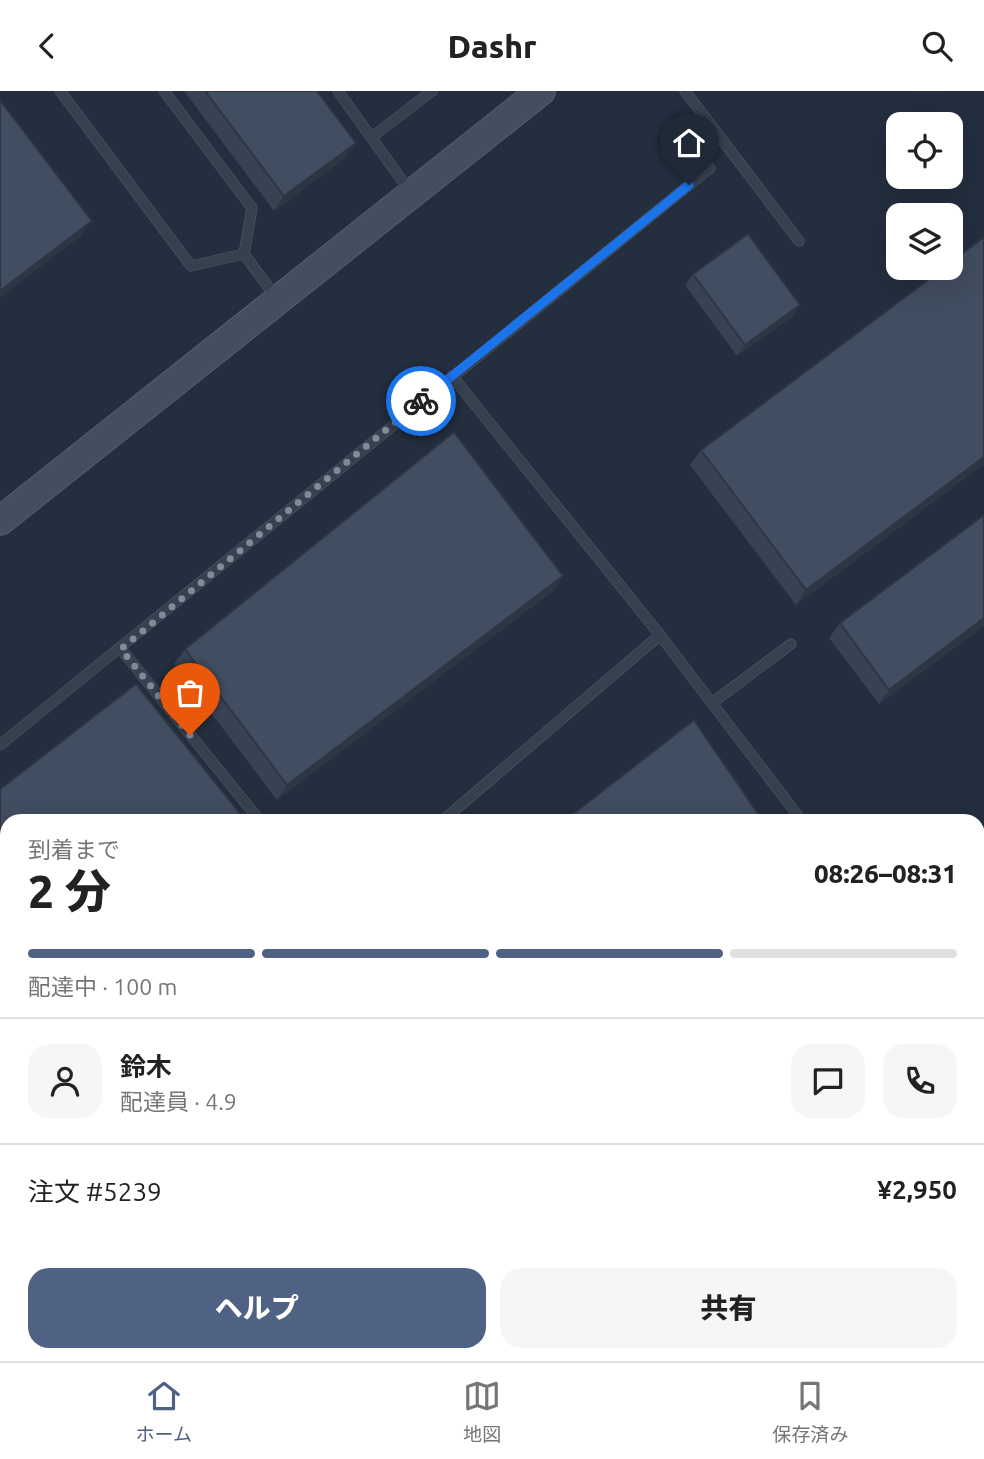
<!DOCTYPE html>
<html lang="ja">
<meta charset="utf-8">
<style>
:root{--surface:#fff;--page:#f6f6f6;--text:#222;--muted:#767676;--line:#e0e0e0;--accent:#4f6284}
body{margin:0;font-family:Ubuntu,"Noto Sans JP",sans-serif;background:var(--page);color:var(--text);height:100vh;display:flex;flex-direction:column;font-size:26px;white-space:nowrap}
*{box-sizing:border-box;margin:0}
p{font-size:23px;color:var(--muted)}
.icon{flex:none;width:38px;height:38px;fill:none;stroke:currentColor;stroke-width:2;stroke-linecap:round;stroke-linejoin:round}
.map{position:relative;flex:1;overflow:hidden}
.sheet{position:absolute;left:0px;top:723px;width:985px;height:548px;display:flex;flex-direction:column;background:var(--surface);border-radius:21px 21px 0 0;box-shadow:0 7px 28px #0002}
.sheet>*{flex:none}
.tools{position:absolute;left:886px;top:21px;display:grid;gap:14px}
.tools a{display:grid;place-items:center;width:77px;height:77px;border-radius:14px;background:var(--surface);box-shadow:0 7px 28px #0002;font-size:35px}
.pin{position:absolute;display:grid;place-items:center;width:60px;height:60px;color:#fff;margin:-72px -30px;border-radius:50% 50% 50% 0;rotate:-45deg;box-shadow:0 0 7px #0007}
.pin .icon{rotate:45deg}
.courier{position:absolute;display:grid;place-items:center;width:70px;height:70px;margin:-35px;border:5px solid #1a73e8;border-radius:50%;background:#fff;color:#222;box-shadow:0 2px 9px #0007}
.summary em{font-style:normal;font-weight:800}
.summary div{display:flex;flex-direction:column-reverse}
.summary{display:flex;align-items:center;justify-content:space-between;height:119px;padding:0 28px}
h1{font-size:46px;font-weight:800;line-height:52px}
.bar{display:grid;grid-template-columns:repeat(4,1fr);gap:10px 7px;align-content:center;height:84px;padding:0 28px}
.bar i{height:9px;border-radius:5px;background:var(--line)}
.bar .on{background:var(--accent)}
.bar p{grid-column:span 4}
.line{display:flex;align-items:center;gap:18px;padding:0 28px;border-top:2px solid var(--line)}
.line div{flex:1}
.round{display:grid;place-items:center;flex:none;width:74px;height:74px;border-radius:21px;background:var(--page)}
.action{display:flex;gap:14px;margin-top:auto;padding:14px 28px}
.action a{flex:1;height:80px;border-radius:21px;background:var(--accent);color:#fff;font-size:28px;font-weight:800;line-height:80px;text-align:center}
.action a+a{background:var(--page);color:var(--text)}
header{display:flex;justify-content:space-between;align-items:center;height:91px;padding:0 28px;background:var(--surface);font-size:32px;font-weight:800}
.tabs{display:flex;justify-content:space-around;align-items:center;height:98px;border-top:2px solid var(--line);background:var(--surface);font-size:19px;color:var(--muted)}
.tabs a{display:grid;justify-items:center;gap:4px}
.tabs .on{color:var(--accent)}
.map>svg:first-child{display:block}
</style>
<header><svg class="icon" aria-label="back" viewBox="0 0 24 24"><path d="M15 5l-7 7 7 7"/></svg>Dashr<svg class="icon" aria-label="search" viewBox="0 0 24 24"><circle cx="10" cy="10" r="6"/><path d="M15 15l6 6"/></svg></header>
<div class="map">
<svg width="984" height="1270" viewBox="0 0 984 1270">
<rect width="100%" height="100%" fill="#232e3e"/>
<path fill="#374a68" d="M 984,1192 L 984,1270 L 931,1270 L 935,1264 L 978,1264 L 978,1200 Z"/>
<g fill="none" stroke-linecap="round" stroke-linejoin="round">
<g stroke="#555e6c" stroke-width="11">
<path id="lane" d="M 60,0 L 191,175 L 244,163 L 277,208
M 164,0 L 252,117 L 244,163
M 338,0 L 411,102
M 685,0 L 799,150
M 372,46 L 432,0
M 452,285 L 660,544 L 802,730
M 121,558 L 260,730
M 712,612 L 791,553
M 0,654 L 710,77
M 442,730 L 660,544
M 0,1071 L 7,1066
M 317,1264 L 322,1270
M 409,1270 L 417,1264"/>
</g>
<g stroke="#555e6c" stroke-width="30">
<path id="secondary" d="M 0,430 L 541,0
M 978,902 L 984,892
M 734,1270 L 739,1264"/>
</g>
<use href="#lane" stroke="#37404e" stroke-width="10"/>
<use href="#secondary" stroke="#444e61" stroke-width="28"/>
</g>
<path fill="#384253" d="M 184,0 L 317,0 L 345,67 L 274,120 Z
M 984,146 L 984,373 L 796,514 L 690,374 L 701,359 Z
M 693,183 L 792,226 L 737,265 L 685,194 Z
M 984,424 L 984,535 L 879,613 L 829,547 L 840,532 Z
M 563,485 L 553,500 L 277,709 L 174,573 L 185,558 Z
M 0,1185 L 7,1264 L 227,1264 L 218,1270 L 0,1270 Z"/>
<path fill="#2e3643" d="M 356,52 L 345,67 L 274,120 L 284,105 Z
M 92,130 L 81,145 L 0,207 L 0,200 Z
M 800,214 L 792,226 L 737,265 L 745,254 Z
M 984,366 L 984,373 L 796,514 L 806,499 Z
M 563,485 L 553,500 L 277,709 L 287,694 Z
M 984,527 L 984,535 L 879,613 L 889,599 Z
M 7,922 L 7,929 L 0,934 L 0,927 Z
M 218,1264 L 227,1264 L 218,1270 L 210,1270 Z
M 528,1264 L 536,1264 L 528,1270 L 520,1270 Z"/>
<path fill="#414d60" stroke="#2e3643" stroke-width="2" d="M 205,0 L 317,0 L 356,52 L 284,105 Z
M 0,9 L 92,130 L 0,200 Z
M 748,143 L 800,214 L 745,254 L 693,183 Z
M 984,146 L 984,366 L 806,499 L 701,359 L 944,177 L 950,177 L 950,172 Z
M 454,341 L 563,485 L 287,694 L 185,558 Z
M 984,424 L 984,527 L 889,599 L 840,532 Z
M 136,593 L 246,730 L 7,730 L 7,922 L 0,927 L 0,698 Z
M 694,629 L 763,730 L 564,730 Z
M 7,1180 L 7,1264 L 218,1264 L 210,1270 L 10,1270 L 0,1257 L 0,1185 Z
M 441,1264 L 528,1264 L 520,1270 L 433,1270 Z"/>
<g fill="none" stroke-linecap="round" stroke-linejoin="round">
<path stroke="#808a98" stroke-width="7" stroke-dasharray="0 12.6" d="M 190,644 L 121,558 L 421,310"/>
<path stroke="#1a73e8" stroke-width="9" d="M 421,310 L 689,94"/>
</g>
</svg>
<div class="tools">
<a><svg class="icon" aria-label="locate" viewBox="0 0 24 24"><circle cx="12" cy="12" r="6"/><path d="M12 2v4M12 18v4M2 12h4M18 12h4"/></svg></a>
<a><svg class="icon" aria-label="layers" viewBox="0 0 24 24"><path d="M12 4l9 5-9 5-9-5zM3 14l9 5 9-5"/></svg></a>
</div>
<div class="pin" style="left:190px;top:644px;background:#ea580c"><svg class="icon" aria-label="bag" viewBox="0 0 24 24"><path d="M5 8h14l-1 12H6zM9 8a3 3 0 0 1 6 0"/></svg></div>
<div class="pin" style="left:689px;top:94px;background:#1f2937"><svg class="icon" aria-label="home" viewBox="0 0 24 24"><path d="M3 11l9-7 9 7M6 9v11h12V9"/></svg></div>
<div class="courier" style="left:421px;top:310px"><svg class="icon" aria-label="bike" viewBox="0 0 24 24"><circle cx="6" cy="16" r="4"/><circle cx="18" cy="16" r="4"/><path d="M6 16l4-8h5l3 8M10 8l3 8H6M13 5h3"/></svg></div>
<section class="sheet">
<div class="summary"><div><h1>2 分</h1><p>到着まで</p></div><em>08:26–08:31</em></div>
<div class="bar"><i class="on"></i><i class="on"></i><i class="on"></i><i></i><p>配達中 · 100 m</p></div>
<div class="line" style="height:126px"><a class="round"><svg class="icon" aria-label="person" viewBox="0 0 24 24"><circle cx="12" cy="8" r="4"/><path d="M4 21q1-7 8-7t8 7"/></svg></a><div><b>鈴木</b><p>配達員 · 4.9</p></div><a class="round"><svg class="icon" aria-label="chat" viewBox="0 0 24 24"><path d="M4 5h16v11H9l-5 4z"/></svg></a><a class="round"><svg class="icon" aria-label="phone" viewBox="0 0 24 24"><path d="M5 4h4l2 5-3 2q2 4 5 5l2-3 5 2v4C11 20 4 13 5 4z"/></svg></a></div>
<div class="line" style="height:91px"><div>注文 #5239</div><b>¥2,950</b></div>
<div class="action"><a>ヘルプ</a><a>共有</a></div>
</section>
</div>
<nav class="tabs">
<a class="on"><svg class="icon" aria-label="home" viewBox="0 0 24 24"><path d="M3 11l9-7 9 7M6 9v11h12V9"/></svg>ホーム</a>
<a><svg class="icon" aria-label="map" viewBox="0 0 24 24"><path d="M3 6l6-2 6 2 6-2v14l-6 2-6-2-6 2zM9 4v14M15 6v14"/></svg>地図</a>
<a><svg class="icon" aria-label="saved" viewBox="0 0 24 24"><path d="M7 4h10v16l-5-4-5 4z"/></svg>保存済み</a>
</nav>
